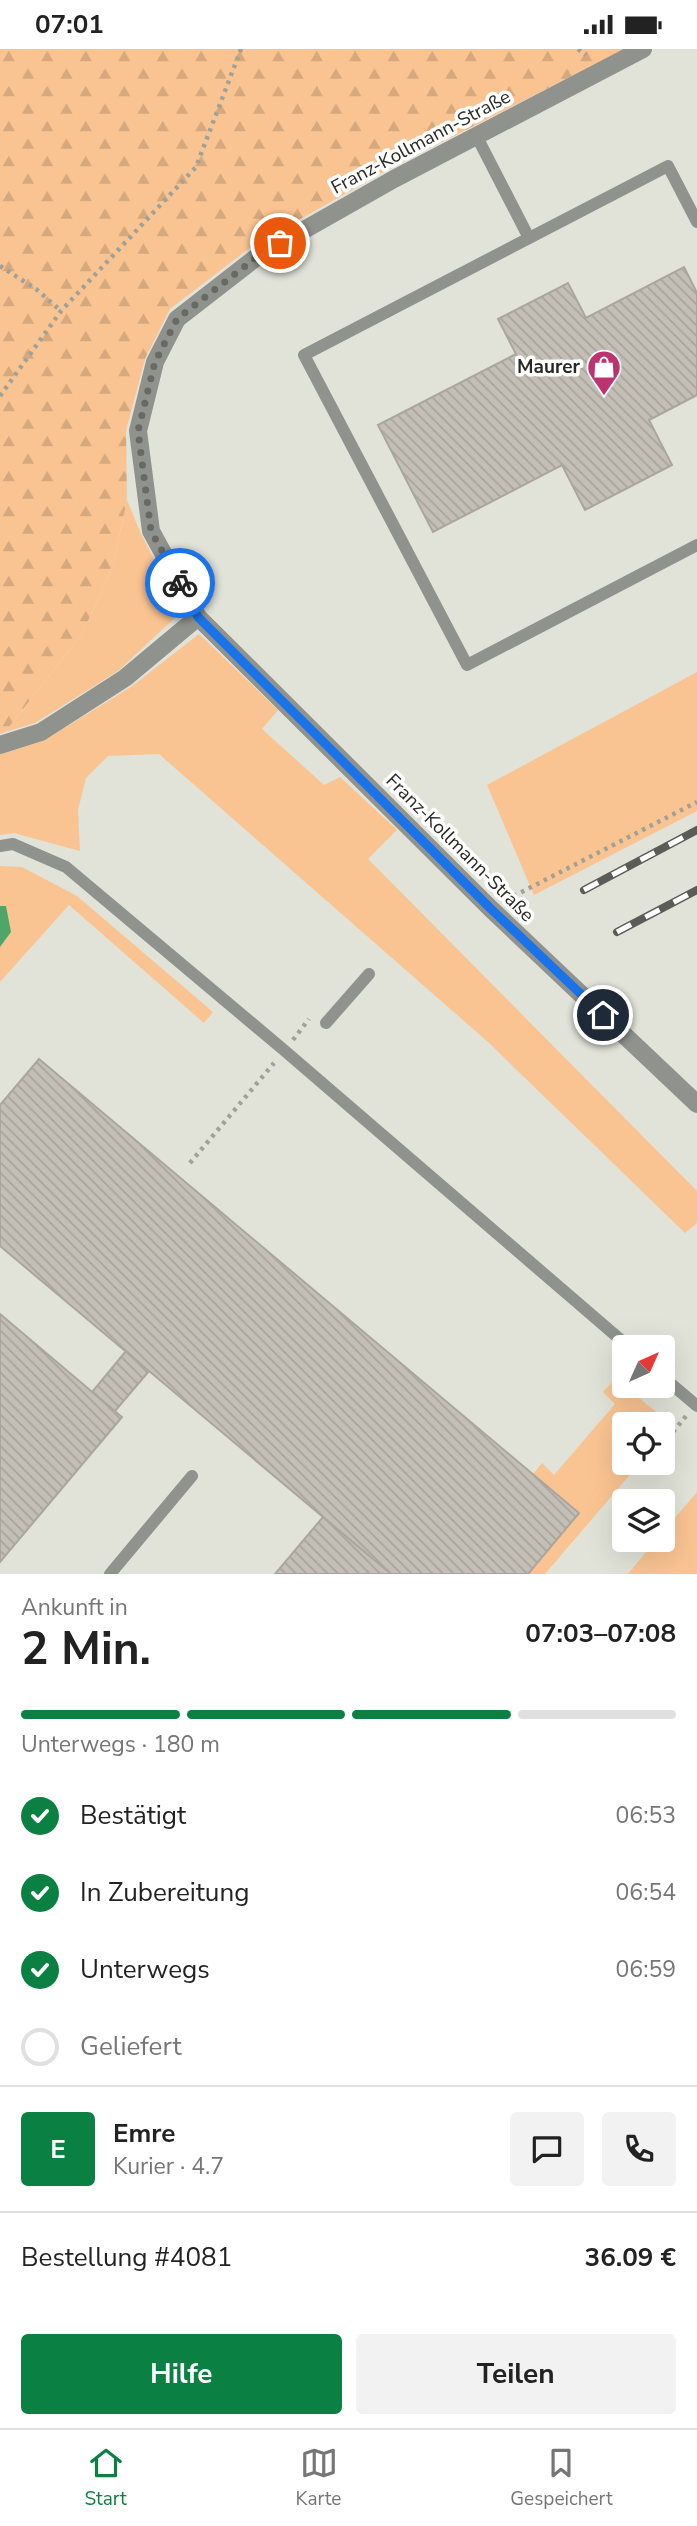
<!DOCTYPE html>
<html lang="de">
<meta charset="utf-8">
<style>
:root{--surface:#fff;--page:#f2f2f2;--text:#222;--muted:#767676;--line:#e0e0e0;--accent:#0b8043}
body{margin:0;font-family:"Nunito Sans",sans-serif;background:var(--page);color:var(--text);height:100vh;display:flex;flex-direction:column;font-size:26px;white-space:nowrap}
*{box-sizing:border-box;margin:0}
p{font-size:23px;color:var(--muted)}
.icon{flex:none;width:38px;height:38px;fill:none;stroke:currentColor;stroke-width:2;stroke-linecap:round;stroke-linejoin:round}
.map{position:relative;height:1525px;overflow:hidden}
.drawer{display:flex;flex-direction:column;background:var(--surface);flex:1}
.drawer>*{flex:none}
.needle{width:46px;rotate:45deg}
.fabs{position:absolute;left:612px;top:1286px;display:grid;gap:14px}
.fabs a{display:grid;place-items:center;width:63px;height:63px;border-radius:7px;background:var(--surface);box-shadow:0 7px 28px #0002;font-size:35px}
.pin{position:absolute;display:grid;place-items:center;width:60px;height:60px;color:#fff;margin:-30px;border:4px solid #fff;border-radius:50%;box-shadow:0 2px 7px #0007}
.courier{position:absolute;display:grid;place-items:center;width:70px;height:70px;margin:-35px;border:5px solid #1a73e8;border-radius:50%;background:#fff;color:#222;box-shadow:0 2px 9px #0007}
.summary em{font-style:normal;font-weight:700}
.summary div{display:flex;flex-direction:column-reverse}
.summary{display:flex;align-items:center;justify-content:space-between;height:119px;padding:0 21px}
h1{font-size:46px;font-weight:700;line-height:52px}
.bar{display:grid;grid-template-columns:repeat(4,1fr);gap:10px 7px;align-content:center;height:84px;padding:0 21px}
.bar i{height:9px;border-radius:5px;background:var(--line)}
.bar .on{background:var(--accent)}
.bar p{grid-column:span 4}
.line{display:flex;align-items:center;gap:18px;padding:0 21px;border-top:2px solid var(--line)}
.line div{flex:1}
.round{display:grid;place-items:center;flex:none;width:74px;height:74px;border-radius:7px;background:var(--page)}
ol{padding:0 21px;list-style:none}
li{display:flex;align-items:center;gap:21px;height:77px}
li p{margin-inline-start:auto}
li .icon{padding:7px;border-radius:50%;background:var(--accent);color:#fff;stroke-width:4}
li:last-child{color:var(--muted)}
li i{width:38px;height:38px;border:4px solid var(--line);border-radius:50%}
.action{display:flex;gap:14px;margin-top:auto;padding:14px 21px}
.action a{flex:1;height:80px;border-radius:7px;background:var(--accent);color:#fff;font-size:28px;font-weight:700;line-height:80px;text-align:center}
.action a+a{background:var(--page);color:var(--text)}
.status{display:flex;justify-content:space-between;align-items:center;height:49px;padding:0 35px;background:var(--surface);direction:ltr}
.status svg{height:19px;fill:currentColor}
.tabs{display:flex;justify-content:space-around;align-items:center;height:98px;border-top:2px solid var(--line);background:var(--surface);font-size:19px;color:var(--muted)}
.tabs a{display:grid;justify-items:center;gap:4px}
.tabs .on{color:var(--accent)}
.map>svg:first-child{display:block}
</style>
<div class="status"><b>07:01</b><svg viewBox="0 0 49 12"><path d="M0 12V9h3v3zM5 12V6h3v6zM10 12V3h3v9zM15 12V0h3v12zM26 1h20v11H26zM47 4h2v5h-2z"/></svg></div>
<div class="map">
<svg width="697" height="1525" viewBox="0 0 697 1525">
<defs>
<pattern id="forest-firs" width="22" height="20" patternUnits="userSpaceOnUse" patternTransform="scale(1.75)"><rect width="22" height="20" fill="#fac492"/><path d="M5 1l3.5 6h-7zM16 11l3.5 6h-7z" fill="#d6a87e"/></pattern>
<pattern id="building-back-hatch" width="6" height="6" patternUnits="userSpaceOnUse" patternTransform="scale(1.75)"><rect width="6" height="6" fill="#c3bfb6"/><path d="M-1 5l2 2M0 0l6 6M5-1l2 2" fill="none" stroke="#a8a49c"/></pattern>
</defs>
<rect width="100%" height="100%" fill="#e1e2d8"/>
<path fill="#fac492" d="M 127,451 L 141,485 L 181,563 L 118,622 L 35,674 L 5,683 L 82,585 L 113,517 Z
M 199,585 L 278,661 L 262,680 L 324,736 L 340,728 L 397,781 L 368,810 L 697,1142 L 697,1174 L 685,1184 L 488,993 L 159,705 L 108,707 L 86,729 L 78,761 L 80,802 L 14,784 L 0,786 L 0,704 L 48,689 L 131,638 Z
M 697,623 L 697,762 L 534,846 L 487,736 Z
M 0,817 L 22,818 L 77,847 L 213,963 L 204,974 L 69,856 L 0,933 Z
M 615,1330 L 673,1376 L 663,1387 L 663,1376 L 625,1376 L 625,1414 L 640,1414 L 545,1525 L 528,1525 L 579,1464 L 533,1425 L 542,1414 L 554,1426 L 615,1355 L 603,1343 Z
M 697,1443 L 697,1525 L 628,1525 L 656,1491 L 663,1491 L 663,1483 Z"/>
<path fill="url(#forest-firs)" d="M 0,0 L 625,0 L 389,120 L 251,198 L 170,260 L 145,310 L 126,382 L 127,451 L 113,517 L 82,585 L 5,683 L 0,685 Z"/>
<path fill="#4ea769" d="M 0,857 L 6,857 L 11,883 L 0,898 Z"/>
<path fill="url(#building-back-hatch)" stroke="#aaa69d" stroke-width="2" d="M 684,218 L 697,244 L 697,346 L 649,371 L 672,416 L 585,461 L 562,416 L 433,483 L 378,376 L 516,305 L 498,270 L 568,234 L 586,269 Z
M 39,1010 L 579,1464 L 528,1525 L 391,1525 L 0,1197 L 0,1056 Z
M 0,1265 L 122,1368 L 0,1513 Z
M 126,1302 L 149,1322 L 115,1362 L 92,1343 Z
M 323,1468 L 391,1525 L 275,1525 Z"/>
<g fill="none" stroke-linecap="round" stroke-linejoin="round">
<path stroke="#a0a199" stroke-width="4.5" stroke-dasharray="3.5 5" stroke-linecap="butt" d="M 578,0 L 586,6
M 0,217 L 36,240 L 61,262
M 0,347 L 61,262 L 196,118 L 241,0
M 506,851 L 697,753
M 293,991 L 309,970
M 190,1114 L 274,1014
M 673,1383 L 686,1367"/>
<path stroke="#90928e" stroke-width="12" d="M 476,86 L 529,189
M 697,173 L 668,117 L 304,306 L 467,616 L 697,496
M 0,797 L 13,795 L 66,818 L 285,1002 L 629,1298
M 326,974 L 369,925
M 663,1328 L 697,1357
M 110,1525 L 192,1427"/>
<path stroke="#90928e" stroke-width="18" d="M 643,0 L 394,130 L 258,207 L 177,270 L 155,313 L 138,382 L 151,482 L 198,568 L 490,859 L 697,1055
M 0,696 L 41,683 L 125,629 L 198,568"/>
<g stroke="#5b5c57" stroke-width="8">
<path id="rail" d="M 584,841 L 697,781
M 617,883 L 697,841"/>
</g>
<use href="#rail" stroke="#fff" stroke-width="5" stroke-dasharray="16" stroke-linecap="butt"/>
</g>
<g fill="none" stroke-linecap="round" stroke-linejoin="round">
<path stroke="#696964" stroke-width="7" stroke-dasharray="0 12.6" d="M 180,534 L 151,482 L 138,382 L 155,313 L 177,270 L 258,207 L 280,194"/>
<path stroke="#1a73e8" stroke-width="9" d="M 180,534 L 198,568 L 490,859 L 603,966"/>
</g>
<defs>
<g id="shop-pin" transform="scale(1.75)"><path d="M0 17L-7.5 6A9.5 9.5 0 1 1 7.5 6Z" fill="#bc3370" stroke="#fff"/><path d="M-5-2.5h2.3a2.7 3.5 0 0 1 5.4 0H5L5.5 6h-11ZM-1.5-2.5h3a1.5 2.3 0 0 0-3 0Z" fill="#fff"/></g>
</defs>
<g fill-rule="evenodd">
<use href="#shop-pin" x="604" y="318"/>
</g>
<g text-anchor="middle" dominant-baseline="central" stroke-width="7" stroke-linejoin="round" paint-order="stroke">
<g font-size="19" fill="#282825" stroke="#fff">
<text transform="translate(421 93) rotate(-28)">Franz-Kollmann-Straße</text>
<text transform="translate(460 799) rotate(45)">Franz-Kollmann-Straße</text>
</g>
<g font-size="19" font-weight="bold" fill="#282825" stroke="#fff" text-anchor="end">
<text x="580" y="318">Maurer</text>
</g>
</g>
</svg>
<div class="fabs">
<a><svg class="needle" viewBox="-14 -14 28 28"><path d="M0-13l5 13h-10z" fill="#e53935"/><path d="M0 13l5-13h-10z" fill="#767676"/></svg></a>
<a><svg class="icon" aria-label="locate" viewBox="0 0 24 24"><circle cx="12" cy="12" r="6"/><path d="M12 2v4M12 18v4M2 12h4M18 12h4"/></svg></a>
<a><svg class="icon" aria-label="layers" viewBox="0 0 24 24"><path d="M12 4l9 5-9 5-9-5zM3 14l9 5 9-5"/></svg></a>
</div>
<div class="pin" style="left:280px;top:194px;background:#ea580c"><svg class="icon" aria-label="bag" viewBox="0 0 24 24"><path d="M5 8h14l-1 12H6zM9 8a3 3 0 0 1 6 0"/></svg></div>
<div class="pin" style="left:603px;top:966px;background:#1f2937"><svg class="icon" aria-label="home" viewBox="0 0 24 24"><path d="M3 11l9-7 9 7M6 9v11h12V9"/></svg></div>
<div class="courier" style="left:180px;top:534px"><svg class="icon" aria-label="bike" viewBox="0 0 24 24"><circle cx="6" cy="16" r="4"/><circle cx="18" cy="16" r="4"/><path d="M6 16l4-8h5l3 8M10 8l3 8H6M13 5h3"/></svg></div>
</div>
<section class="drawer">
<div class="summary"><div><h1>2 Min.</h1><p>Ankunft in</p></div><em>07:03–07:08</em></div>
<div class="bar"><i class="on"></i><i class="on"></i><i class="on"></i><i></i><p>Unterwegs · 180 m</p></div>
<ol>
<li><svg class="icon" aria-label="check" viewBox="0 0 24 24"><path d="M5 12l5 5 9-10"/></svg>Bestätigt<p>06:53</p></li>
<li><svg class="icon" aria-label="check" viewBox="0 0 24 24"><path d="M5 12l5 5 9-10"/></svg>In Zubereitung<p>06:54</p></li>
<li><svg class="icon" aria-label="check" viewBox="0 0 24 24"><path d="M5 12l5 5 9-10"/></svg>Unterwegs<p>06:59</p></li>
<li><i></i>Geliefert</li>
</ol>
<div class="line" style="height:126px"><b class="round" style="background:var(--accent);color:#fff">E</b><div><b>Emre</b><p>Kurier · 4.7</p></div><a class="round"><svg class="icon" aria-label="chat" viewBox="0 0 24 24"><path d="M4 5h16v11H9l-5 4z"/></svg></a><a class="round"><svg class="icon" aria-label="phone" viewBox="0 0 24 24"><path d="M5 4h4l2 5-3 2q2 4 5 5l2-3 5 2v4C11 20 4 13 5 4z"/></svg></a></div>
<div class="line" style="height:91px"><div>Bestellung #4081</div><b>36.09 €</b></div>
<div class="action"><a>Hilfe</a><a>Teilen</a></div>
</section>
<nav class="tabs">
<a class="on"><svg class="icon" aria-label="home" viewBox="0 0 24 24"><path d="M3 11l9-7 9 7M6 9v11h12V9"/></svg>Start</a>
<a><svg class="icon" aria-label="map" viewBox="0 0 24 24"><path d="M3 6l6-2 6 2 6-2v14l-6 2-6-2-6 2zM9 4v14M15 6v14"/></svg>Karte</a>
<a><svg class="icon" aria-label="saved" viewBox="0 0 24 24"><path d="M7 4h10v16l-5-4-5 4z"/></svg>Gespeichert</a>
</nav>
